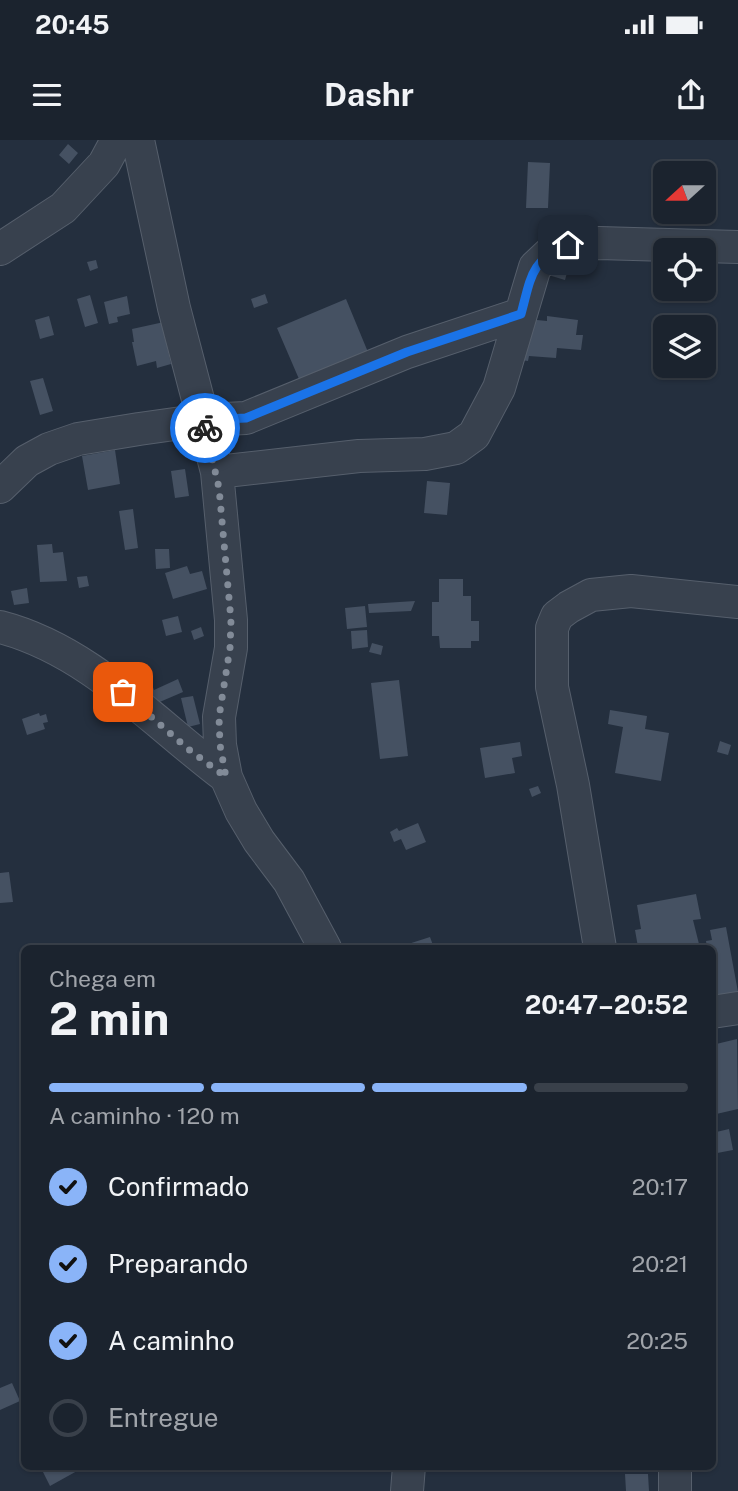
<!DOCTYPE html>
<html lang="pt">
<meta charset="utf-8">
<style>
:root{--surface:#1b232e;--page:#242b36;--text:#f1f3f6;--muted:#a0a4aa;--line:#39404a;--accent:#8ab4f8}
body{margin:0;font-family:"Public Sans",sans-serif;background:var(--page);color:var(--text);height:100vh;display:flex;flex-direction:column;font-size:26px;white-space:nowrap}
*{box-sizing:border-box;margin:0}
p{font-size:23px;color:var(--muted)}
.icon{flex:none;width:38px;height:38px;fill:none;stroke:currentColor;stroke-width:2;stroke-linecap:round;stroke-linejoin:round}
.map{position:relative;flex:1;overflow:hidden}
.sheet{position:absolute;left:21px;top:805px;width:695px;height:525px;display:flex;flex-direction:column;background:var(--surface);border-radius:10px;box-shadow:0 2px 5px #0004,0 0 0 2px var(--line)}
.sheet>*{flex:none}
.needle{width:46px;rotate:249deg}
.buttons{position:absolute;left:653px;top:21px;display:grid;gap:14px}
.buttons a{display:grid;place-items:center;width:63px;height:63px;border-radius:10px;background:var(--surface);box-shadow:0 2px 5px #0004,0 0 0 2px var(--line);font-size:35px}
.pin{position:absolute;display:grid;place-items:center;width:60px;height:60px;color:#fff;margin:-30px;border-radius:14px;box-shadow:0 4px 10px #0006}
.courier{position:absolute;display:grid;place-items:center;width:70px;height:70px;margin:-35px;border:5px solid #1a73e8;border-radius:50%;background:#fff;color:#222;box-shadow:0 2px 9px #0007}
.summary em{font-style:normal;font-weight:700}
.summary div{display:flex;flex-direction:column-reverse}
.summary{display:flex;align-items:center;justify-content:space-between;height:119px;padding:0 28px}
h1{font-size:46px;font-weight:700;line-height:52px}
.bar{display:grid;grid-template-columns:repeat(4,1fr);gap:10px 7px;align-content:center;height:84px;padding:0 28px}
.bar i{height:9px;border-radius:5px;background:var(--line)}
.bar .on{background:var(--accent)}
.bar p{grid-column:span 4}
ol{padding:0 28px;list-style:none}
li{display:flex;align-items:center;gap:21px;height:77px}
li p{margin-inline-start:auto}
li .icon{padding:7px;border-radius:50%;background:var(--accent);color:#111;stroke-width:4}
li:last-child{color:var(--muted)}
li i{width:38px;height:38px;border:4px solid var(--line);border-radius:50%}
.status{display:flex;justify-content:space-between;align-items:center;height:49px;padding:0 35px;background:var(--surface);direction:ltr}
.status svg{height:19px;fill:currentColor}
header{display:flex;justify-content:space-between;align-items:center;height:91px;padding:0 28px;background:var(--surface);font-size:32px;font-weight:700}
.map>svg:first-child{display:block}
</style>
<div class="status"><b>20:45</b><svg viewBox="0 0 49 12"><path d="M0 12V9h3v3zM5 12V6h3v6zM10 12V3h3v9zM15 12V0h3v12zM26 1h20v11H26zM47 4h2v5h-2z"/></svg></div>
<header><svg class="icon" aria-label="menu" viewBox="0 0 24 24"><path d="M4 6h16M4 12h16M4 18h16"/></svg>Dashr<svg class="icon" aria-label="share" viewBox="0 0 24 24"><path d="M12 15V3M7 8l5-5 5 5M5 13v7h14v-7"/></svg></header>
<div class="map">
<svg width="738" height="1351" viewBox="0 0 738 1351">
<rect width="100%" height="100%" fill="#242f3e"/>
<path fill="#455162" d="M 68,4 L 78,13 L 69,24 L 59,15 Z
M 528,22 L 550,23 L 548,68 L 526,68 Z
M 551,115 L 570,122 L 565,140 L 545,134 Z
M 96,120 L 98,128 L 90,131 L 87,122 Z
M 265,154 L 268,163 L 254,168 L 251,159 Z
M 90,155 L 98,183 L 85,187 L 77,159 Z
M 127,156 L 130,174 L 117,177 L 118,182 L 109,184 L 104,162 Z
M 346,159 L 370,217 L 302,246 L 277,188 Z
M 49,176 L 54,195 L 40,199 L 35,180 Z
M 547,176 L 578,180 L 576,195 L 583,195 L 581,210 L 557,208 L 556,218 L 529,216 L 528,221 L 514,219 L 527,179 L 547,181 Z
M 164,182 L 168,197 L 165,197 L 171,224 L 157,228 L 156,221 L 137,226 L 132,202 L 134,202 L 132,189 Z
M 43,238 L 53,271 L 40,275 L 30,241 Z
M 115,310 L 120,344 L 88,350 L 82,316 Z
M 185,329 L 189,356 L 175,358 L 171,331 Z
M 427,341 L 450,343 L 447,375 L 424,373 Z
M 133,369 L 138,408 L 125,410 L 119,371 Z
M 52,404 L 53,413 L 63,412 L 67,441 L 40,442 L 37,405 Z
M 155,409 L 169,409 L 170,428 L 156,429 Z
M 187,426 L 190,434 L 202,431 L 207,449 L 173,459 L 165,433 Z
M 87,436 L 89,446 L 79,448 L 77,437 Z
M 439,439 L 463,439 L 463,456 L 471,456 L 471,481 L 479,481 L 479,501 L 471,501 L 471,508 L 440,508 L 439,496 L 432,496 L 432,462 L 439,462 Z
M 27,448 L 29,463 L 14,465 L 11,451 Z
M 415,461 L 411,471 L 369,473 L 368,464 Z
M 365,466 L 367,487 L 347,489 L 345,468 Z
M 178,476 L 182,492 L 166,496 L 162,480 Z
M 201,487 L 204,496 L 194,500 L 191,491 Z
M 367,490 L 368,507 L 352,509 L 351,491 Z
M 372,503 L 383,506 L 381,515 L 369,512 Z
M 147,531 L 154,550 L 178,539 L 183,552 L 148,567 L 135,536 Z
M 399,540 L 408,616 L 380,619 L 371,543 Z
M 193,556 L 200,584 L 188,587 L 181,558 Z
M 610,570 L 647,576 L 645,589 L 669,593 L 661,641 L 615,633 L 623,587 L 608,584 Z
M 39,573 L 40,576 L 46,574 L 48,582 L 43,583 L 45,589 L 27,595 L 22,579 Z
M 720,601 L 731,605 L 728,615 L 717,612 Z
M 520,602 L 522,616 L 512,618 L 515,633 L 485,638 L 480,608 Z
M 538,646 L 541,653 L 532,657 L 529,649 Z
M 418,683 L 426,702 L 406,710 L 401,699 L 394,702 L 390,692 L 397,688 L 399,691 Z
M 9,732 L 13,762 L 0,763 L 0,733 Z
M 696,754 L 701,779 L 693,780 L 700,808 L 638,807 L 635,790 L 641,789 L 637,765 Z
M 726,787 L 738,852 L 717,856 L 712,834 L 712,808 L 707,808 L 706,801 L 712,800 L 710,790 Z
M 430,797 L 434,808 L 403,808 L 402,806 Z
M 737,899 L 738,969 L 712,975 L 712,905 Z
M 729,989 L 733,1010 L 712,1014 L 712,993 Z
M 12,1243 L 20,1261 L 0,1270 L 0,1248 Z
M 40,1326 L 86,1326 L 50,1346 Z
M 625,1334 L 648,1334 L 649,1351 L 626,1351 Z"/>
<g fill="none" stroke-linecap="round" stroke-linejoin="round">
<g stroke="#565f6c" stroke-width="34">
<path id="minor" d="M 138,0 L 174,168 L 217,332 L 231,480 L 231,508 L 219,577 L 220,605 L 226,637 L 241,671 L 259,701 L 289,741 L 325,808
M 0,109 L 63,68 L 104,24 L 117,0
M 217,332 L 359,316 L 425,314 L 456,308 L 474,295 L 499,248 L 521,174
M 0,347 L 27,321 L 49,309 L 78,299 L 139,289 L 203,280 L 246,278 L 407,212 L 521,174 L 535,127 L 551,112 L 568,105 L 599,103 L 738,107
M 0,487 C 89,510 154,583 226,637
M 600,808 L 573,645 L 552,547 L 552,488 L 557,476 L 569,467 L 591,455 L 631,451 L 738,462
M 712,872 L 738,868
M 407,1351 L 409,1326
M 675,1351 L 675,1326"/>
</g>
<use href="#minor" stroke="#38414e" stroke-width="32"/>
</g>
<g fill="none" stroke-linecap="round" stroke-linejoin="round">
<path stroke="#828b98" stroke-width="7" stroke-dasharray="0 12.6" d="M 123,552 L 187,608 L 226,637 L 220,605 L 219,577 L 230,508 L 231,480 L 219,348 L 205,288"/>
<path stroke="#1a73e8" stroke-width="9" d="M 205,288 L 203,280 L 246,278 L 407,212 L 521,174 C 531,138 530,120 568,105"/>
</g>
</svg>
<div class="buttons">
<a><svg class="needle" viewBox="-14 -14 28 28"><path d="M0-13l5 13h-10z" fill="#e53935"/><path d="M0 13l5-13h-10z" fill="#a0a4aa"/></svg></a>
<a><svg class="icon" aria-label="locate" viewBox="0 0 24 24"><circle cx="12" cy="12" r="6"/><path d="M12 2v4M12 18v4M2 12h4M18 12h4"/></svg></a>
<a><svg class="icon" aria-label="layers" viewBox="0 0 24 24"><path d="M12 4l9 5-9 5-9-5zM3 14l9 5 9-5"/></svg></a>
</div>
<div class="pin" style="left:123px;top:552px;background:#ea580c"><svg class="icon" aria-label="bag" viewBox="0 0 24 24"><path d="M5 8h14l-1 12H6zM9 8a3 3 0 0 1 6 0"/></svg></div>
<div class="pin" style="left:568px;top:105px;background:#1f2937"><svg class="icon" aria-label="home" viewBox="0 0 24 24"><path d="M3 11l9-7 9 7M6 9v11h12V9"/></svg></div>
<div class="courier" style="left:205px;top:288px"><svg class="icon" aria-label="bike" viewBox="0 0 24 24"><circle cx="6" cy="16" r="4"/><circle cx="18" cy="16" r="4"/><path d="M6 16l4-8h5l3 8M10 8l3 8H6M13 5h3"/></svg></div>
<section class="sheet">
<div class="summary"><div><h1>2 min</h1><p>Chega em</p></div><em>20:47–20:52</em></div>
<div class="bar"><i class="on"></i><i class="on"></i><i class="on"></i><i></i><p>A caminho · 120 m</p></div>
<ol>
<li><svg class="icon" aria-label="check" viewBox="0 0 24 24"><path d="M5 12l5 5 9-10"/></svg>Confirmado<p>20:17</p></li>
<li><svg class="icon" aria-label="check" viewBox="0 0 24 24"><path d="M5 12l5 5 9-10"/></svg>Preparando<p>20:21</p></li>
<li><svg class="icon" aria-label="check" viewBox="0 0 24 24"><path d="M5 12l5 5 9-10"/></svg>A caminho<p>20:25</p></li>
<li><i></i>Entregue</li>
</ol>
</section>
</div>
